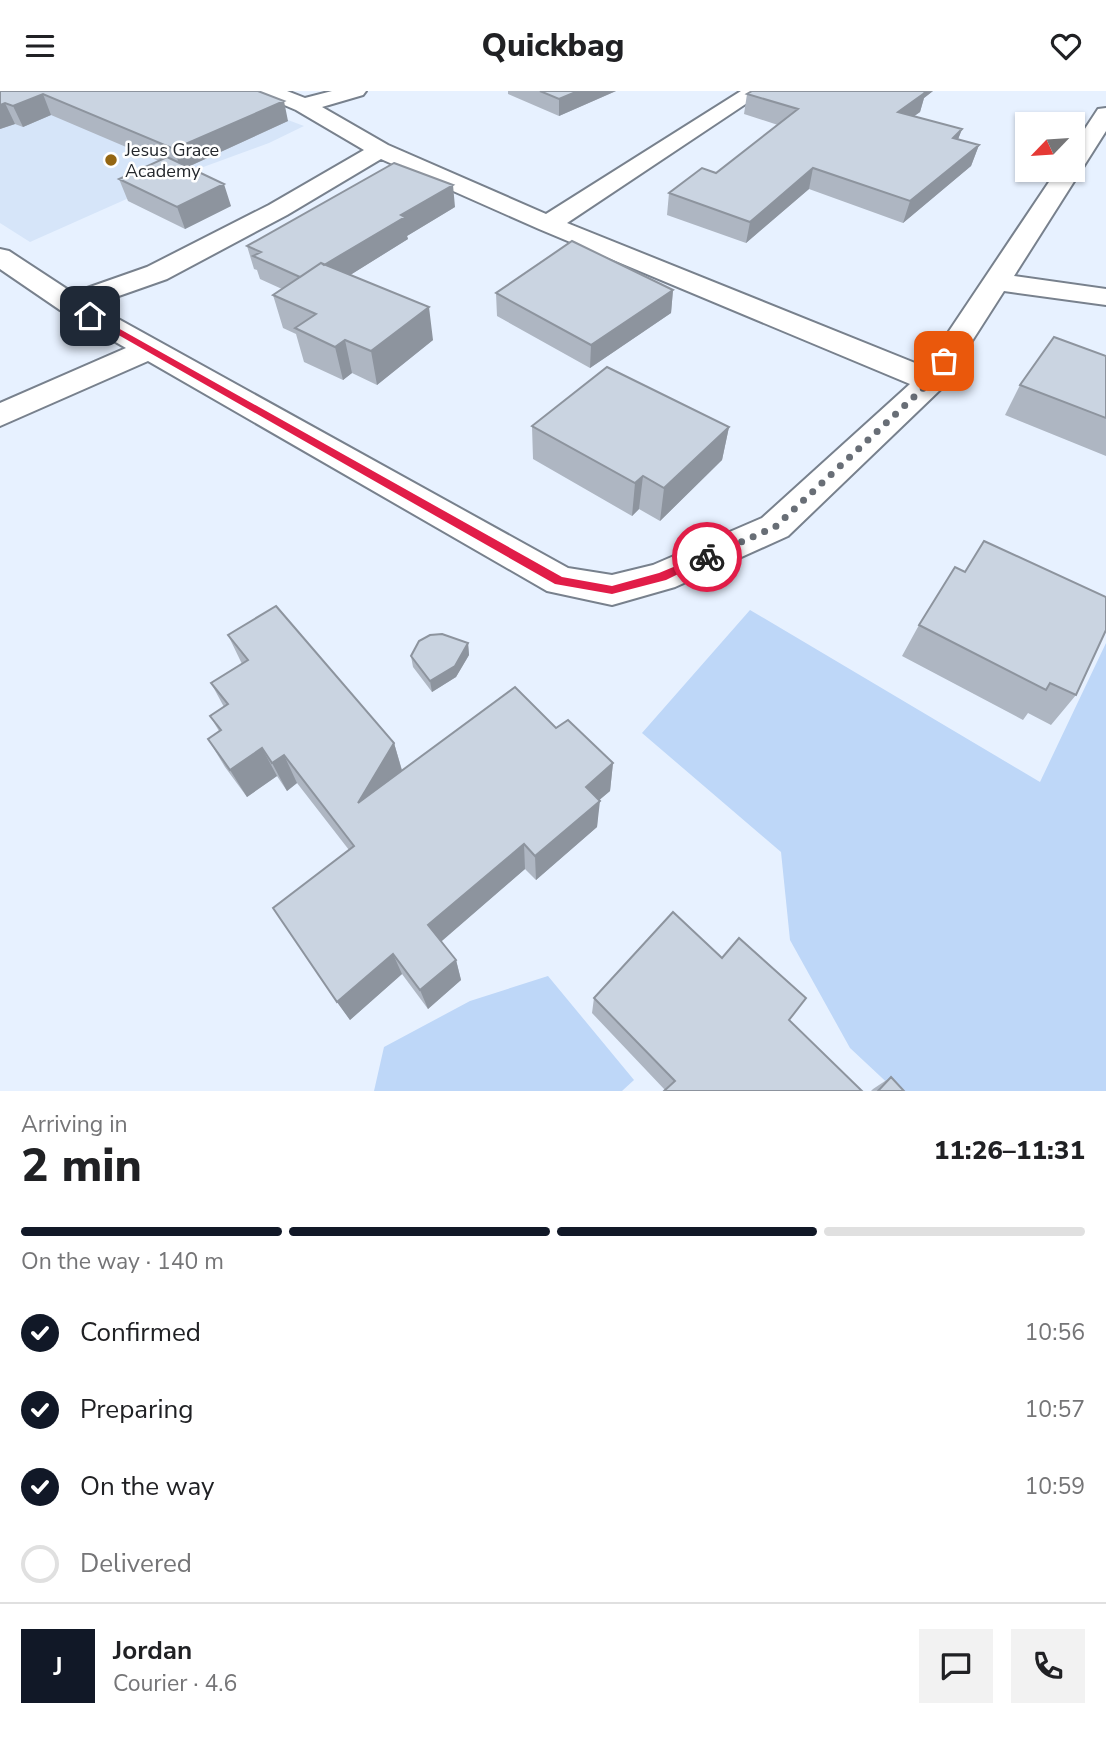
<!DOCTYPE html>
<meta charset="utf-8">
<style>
:root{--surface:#fff;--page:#f2f2f2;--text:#202124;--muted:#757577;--line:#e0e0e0;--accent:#111827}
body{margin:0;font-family:"Nunito Sans",sans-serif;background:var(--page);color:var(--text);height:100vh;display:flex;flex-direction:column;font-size:26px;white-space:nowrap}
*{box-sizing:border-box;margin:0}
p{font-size:23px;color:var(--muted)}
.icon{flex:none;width:38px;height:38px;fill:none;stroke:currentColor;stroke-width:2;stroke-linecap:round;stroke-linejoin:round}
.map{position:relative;height:1000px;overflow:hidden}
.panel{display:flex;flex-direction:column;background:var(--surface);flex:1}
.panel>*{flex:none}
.needle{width:46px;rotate:245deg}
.controls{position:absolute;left:1015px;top:21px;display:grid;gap:14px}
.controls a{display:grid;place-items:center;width:70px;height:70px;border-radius:0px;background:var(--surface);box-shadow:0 2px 5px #0004;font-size:35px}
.pin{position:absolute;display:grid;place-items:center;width:60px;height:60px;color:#fff;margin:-30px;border-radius:14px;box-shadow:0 4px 10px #0006}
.courier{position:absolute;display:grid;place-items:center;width:70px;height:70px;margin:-35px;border:5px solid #e11d48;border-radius:50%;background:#fff;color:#222;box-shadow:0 2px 9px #0007}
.summary em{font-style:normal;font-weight:800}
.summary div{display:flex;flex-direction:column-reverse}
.summary{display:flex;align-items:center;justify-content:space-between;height:119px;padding:0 21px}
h1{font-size:46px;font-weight:800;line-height:52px}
.bar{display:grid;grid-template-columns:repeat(4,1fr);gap:10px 7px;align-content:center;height:84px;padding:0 21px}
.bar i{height:9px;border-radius:5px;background:var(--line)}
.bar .on{background:var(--accent)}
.bar p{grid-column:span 4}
.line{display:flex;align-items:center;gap:18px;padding:0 21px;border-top:2px solid var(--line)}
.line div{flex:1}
.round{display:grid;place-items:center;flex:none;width:74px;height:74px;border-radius:0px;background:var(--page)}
ol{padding:0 21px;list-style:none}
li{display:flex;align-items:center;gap:21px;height:77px}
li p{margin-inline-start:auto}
li .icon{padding:7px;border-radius:50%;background:var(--accent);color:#fff;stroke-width:4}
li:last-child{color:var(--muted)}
li i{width:38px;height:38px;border:4px solid var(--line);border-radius:50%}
header{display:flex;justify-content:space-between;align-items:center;height:91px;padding:0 21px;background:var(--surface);font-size:32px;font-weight:800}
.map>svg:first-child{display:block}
</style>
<header><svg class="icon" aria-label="menu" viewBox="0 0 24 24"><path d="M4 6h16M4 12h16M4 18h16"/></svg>Quickbag<svg class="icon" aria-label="heart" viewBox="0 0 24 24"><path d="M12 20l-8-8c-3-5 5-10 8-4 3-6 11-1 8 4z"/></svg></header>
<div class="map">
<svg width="1106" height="1000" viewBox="0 0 1106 1000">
<rect width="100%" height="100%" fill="#e7f1ff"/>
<path fill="#d6e5f9" d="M 211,0 L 304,35 L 269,52 L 176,86 L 30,151 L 0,132 L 0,21 Z"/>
<path fill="#bed7f8" d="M 750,519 L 1040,691 L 1106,552 L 1106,1000 L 896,1000 L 850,957 L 790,849 L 781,761 L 642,642 Z
M 548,885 L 634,989 L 622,1000 L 374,1000 L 384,956 L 470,910 Z"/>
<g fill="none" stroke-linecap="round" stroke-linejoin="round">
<g stroke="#78818d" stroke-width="4">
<path id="street" d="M 258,0 L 287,0 L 305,7 L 332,0 L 366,0 L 363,4 L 322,16 L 388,54 L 546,123 L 741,0 L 765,0 L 567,132 L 925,276 L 1057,79 L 1073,79 L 1073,56 L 1098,18 L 1106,17 L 1106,40 L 1014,185 L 1106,198 L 1106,214 L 1004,200 L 942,297 L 788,445 L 675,496 L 612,514 L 547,500 L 148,270 L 0,335 L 0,312 L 126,257 L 60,219 L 0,178 L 0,158 L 9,160 L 73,202 L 147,176 L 269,114 L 364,59 L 296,19 L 261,4 ZM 381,68 L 539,138 L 910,293 L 762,427 L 653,474 L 612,484 L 568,477 L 93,214 L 167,188 L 287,124 Z"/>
</g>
<use href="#street" fill="#fff" fill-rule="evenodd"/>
</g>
<path fill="#aeb6c2" d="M 0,0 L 258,0 L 288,30 L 188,76 L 231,115 L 185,138 L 128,110 L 119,88 L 159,70 L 51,24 L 23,36 L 15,33 L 0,38 Z
M 508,0 L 616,0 L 559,25 L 508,3 Z
M 752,0 L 933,0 L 924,7 L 920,21 L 914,25 L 962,38 L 958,48 L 979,54 L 971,75 L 903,132 L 809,98 L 746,152 L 667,124 L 669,102 L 716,82 L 778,34 L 744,23 L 747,3 Z
M 455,116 L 407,145 L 408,148 L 350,184 L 433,249 L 377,294 L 352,282 L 343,289 L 304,271 L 296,243 L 283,237 L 273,204 L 282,198 L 260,188 L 257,179 L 254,178 L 247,155 Z
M 673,199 L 671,222 L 590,277 L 497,225 L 496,202 Z
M 1106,265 L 1106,365 L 1005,324 L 1020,294 Z
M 532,335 L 729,336 L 722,369 L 660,430 L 639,418 L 632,425 L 533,368 Z
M 955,476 L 1076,604 L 1051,634 L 1028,622 L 1023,629 L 902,565 L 919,534 Z
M 228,544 L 394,652 L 402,679 L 556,637 L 613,672 L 610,700 L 599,709 L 597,736 L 536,789 L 525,778 L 441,850 L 456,869 L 461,889 L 428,918 L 402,883 L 350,929 L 337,911 L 349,759 L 297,692 L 287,700 L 277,685 L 247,706 L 225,676 L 208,648 L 219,640 L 210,625 L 224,616 L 211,592 L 242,573 Z
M 468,552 L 469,564 L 456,586 L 432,601 L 413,576 L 411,565 Z
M 594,907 L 789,929 L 665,999 L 592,922 Z
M 891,986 L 904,1000 L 871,1000 L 873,998 Z"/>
<path fill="#8d949e" d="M 578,0 L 616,0 L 559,25 L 559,8 Z
M 915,0 L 933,0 L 924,7 L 920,21 L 892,41 L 898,21 Z
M 43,3 L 51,24 L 23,36 L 13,15 Z
M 284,10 L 288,30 L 181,79 L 174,58 Z
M 5,12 L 15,33 L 0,38 L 0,14 Z
M 962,38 L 954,59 L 953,47 Z
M 979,54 L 971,75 L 903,132 L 910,110 Z
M 813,77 L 809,98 L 746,152 L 750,131 Z
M 224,93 L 231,115 L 185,138 L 177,116 Z
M 453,94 L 455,116 L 407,145 L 408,148 L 307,211 L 302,187 L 401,124 Z
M 673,199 L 671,222 L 590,277 L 591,254 Z
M 429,216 L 433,249 L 377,294 L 371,260 Z
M 345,249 L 352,282 L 343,289 L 335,256 Z
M 729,336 L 722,369 L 660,430 L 664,397 Z
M 643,385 L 639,418 L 632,425 L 635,392 Z
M 468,552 L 469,564 L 456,586 L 432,601 L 430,590 Z
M 394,652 L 402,680 L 358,712 Z
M 262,657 L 277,685 L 247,706 L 230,679 Z
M 284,664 L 297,692 L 287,700 L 272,672 Z
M 613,672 L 610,700 L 584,722 L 586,696 Z
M 600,710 L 597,736 L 536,789 L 535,765 Z
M 524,753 L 525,778 L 435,856 L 428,834 Z
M 393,863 L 402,883 L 350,929 L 337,911 Z
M 456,869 L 461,889 L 428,918 L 420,899 Z"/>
<path fill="#cad4e1" stroke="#8d949e" stroke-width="2" d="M 0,0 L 258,0 L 284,10 L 174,58 L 43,3 L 13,15 L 5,12 L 0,14 Z
M 540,0 L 578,0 L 559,8 Z
M 752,0 L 923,0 L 926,1 L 898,21 L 962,38 L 953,47 L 979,54 L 910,110 L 813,77 L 750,131 L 669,102 L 702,77 L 716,82 L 798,18 L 747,3 Z
M 167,66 L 224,93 L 177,116 L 119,88 Z
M 394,72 L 453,94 L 401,124 L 405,126 L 324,174 L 321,172 L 300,186 L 253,165 L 261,161 L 247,155 Z
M 572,150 L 673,199 L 591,254 L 496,202 Z
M 321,172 L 429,216 L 371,260 L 345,249 L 335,256 L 295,237 L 316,223 L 273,204 Z
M 1054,246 L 1106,265 L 1106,327 L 1020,294 Z
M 607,276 L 729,336 L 664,397 L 643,385 L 635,392 L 532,335 Z
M 984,450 L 1106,506 L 1106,539 L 1076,604 L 1050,592 L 1046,599 L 919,534 L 955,476 L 965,481 Z
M 276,515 L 394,652 L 358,712 L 515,596 L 556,637 L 568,629 L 613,672 L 586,696 L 600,710 L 535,765 L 524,753 L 428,834 L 456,869 L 420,899 L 393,863 L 337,911 L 273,817 L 354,755 L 284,664 L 272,672 L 262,657 L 230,679 L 208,648 L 221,639 L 210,625 L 228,613 L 211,592 L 248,569 L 228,544 Z
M 442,543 L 468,552 L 455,575 L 430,590 L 411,565 L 419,550 L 430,544 Z
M 673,821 L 722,867 L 739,847 L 806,907 L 789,929 L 862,1000 L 664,1000 L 675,990 L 594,907 Z
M 891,986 L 904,1000 L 878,1000 Z"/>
<path fill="#e11d48" d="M 87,223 L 93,223 L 562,486 L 612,495 L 659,482 L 707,462 L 713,466 L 666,489 L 612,503 L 555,493 L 87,226 Z"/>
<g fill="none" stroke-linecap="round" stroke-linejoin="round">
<path stroke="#686e76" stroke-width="7" stroke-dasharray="0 12.6" d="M 707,466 L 775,436 L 931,290 L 944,270"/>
</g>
<circle fill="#946613" stroke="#fff" stroke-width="2.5" cx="111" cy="69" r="7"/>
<g text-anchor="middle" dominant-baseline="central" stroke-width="5" stroke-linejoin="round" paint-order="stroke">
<g font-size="18" fill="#24282d" stroke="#fff" text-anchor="start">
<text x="125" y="59">Jesus Grace<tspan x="125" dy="21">Academy</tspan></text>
</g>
</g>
</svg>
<div class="controls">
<a><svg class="needle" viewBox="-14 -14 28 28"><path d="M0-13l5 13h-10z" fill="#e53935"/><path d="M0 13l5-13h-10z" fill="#757577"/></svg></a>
</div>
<div class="pin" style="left:944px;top:270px;background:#ea580c"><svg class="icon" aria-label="bag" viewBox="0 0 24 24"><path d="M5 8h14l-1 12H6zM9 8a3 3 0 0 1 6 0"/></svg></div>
<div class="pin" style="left:90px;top:225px;background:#1f2937"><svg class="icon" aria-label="home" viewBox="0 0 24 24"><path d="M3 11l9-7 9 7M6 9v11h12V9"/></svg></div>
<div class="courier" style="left:707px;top:466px"><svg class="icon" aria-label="bike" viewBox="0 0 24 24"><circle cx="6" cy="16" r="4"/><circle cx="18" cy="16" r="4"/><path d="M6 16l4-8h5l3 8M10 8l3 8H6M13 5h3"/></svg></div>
</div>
<section class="panel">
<div class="summary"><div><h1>2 min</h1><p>Arriving in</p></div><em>11:26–11:31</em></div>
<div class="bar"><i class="on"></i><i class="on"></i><i class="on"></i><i></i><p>On the way · 140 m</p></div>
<ol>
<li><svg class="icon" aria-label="check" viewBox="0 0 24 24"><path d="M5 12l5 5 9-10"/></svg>Confirmed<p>10:56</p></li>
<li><svg class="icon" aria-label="check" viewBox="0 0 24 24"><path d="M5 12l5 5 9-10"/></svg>Preparing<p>10:57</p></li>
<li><svg class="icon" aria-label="check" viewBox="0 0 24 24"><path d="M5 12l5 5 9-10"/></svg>On the way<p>10:59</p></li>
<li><i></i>Delivered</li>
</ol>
<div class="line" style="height:126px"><b class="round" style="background:var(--accent);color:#fff">J</b><div><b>Jordan</b><p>Courier · 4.6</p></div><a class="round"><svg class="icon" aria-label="chat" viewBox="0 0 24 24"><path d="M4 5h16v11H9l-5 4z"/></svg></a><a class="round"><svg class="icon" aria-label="phone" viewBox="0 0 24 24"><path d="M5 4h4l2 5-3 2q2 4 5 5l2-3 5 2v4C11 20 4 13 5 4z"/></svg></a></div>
</section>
